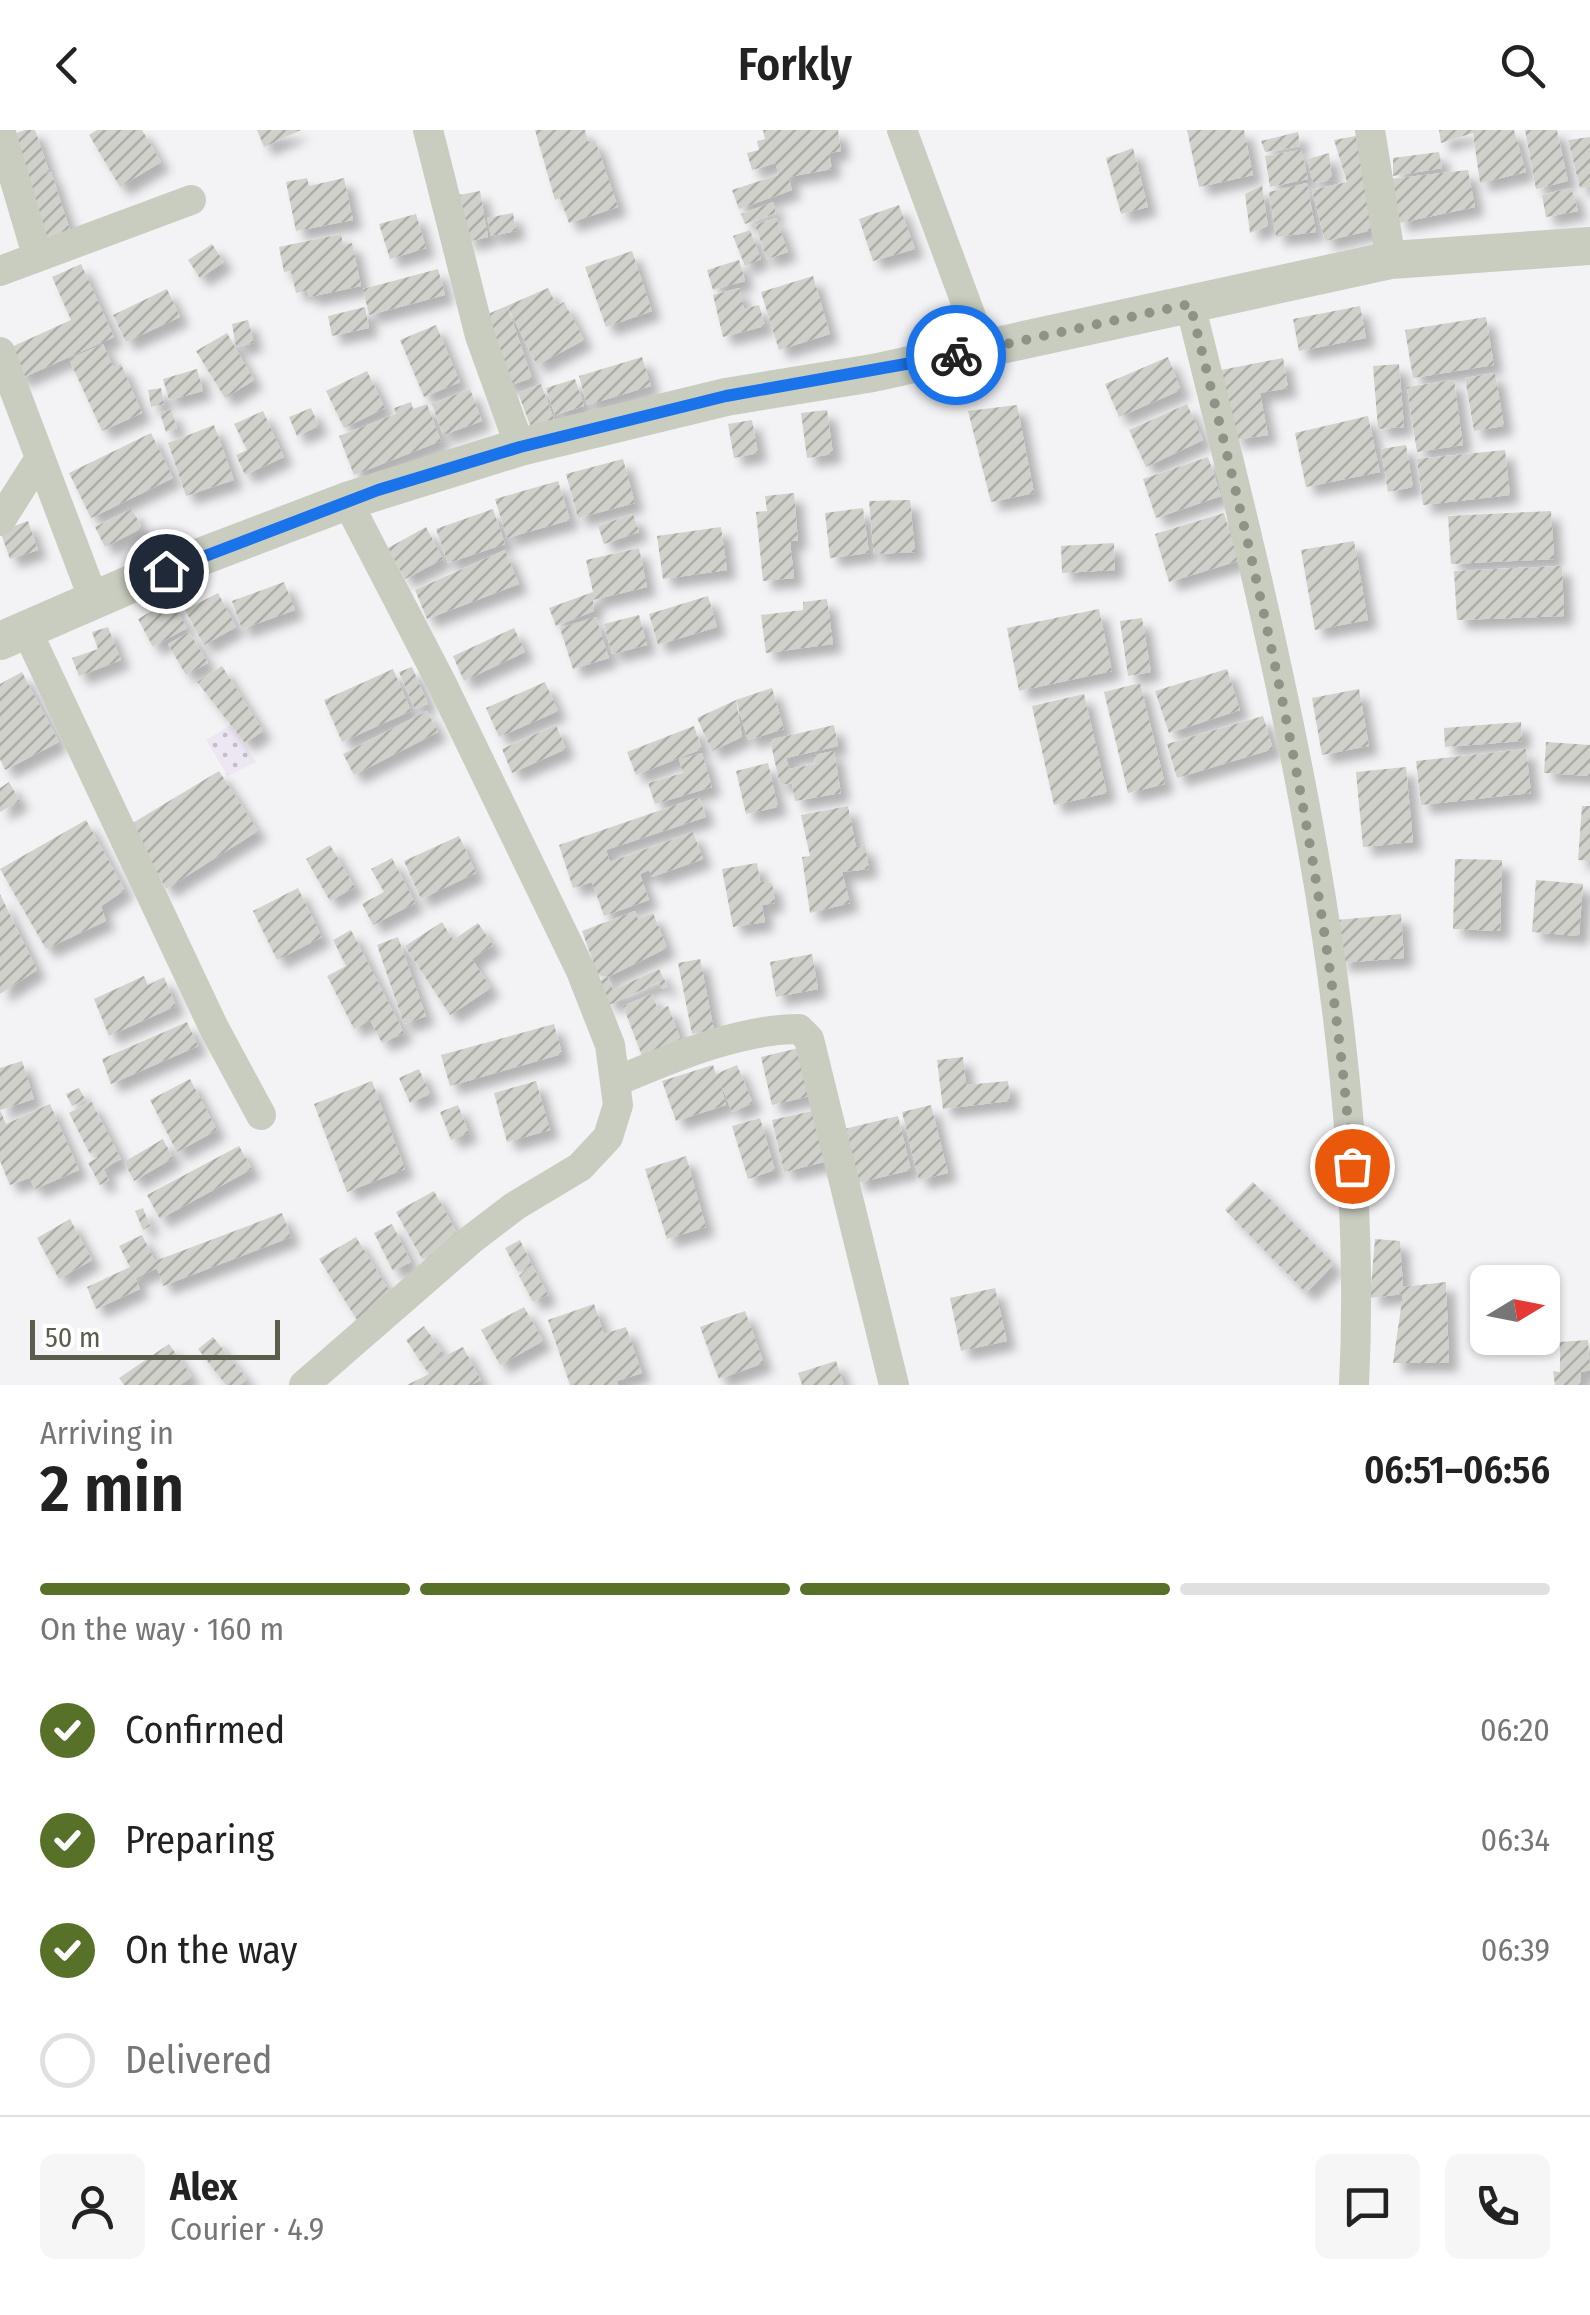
<!DOCTYPE html>
<meta charset="utf-8">
<style>
:root{--surface:#fff;--page:#f6f6f6;--text:#222;--muted:#767676;--line:#e0e0e0;--accent:#577128}
body{margin:0;font-family:"Fira Sans Condensed",sans-serif;background:var(--page);color:var(--text);height:100vh;display:flex;flex-direction:column;font-size:38px;white-space:nowrap}
*{box-sizing:border-box;margin:0}
p{font-size:32px;color:var(--muted)}
.icon{flex:none;width:55px;height:55px;fill:none;stroke:currentColor;stroke-width:2;stroke-linecap:round;stroke-linejoin:round}
.map{position:relative;height:1255px;overflow:hidden}
.drawer{display:flex;flex-direction:column;background:var(--surface);flex:1}
.drawer>*{flex:none}
.needle{width:65px;rotate:80deg}
.tools{position:absolute;left:1470px;top:1135px;display:grid;gap:20px}
.tools a{display:grid;place-items:center;width:90px;height:90px;border-radius:15px;background:var(--surface);box-shadow:0 2px 8px #0004;font-size:50px}
.scale{position:absolute;left:30px;bottom:25px;width:250px;box-sizing:border-box;padding-left:10px;border:5px solid #595e4c;border-top:0;font-size:28px;line-height:35px;white-space:nowrap;color:#595e4c;-webkit-text-stroke:8px #fff;paint-order:stroke}
.pin{position:absolute;display:grid;place-items:center;width:85px;height:85px;color:#fff;margin:-42px;border:5px solid #fff;border-radius:50%;box-shadow:0 2px 10px #0007}
.courier{position:absolute;display:grid;place-items:center;width:100px;height:100px;margin:-50px;border:8px solid #1a73e8;border-radius:50%;background:#fff;color:#222;box-shadow:0 2px 12px #0007}
.summary em{font-style:normal;font-weight:600}
.summary div{display:flex;flex-direction:column-reverse}
.summary{display:flex;align-items:center;justify-content:space-between;height:170px;padding:0 40px}
h1{font-size:65px;font-weight:600;line-height:75px}
.bar{display:grid;grid-template-columns:repeat(4,1fr);gap:15px 10px;align-content:center;height:120px;padding:0 40px}
.bar i{height:12px;border-radius:8px;background:var(--line)}
.bar .active{background:var(--accent)}
.bar p{grid-column:span 4}
.line{display:flex;align-items:center;gap:25px;padding:0 40px;border-top:2px solid var(--line)}
.line div{flex:1}
.round{display:grid;place-items:center;flex:none;width:105px;height:105px;border-radius:15px;background:var(--page)}
ol{padding:0 40px;list-style:none}
li{display:flex;align-items:center;gap:30px;height:110px}
li p{margin-inline-start:auto}
li .icon{padding:10px;border-radius:50%;background:var(--accent);color:#fff;stroke-width:4}
li:last-child{color:var(--muted)}
li i{width:55px;height:55px;border:5px solid var(--line);border-radius:50%}
header{display:flex;justify-content:space-between;align-items:center;height:130px;padding:0 40px;background:var(--surface);font-size:45px;font-weight:600}
.map>svg:first-child{display:block}
</style>
<header><svg class="icon" aria-label="back" viewBox="0 0 24 24"><path d="M15 5l-7 7 7 7"/></svg>Forkly<svg class="icon" aria-label="search" viewBox="0 0 24 24"><circle cx="10" cy="10" r="6"/><path d="M15 15l6 6"/></svg></header>
<div class="map">
<svg width="1590" height="1255" viewBox="0 0 1590 1255">
<defs>
<pattern id="sand-dots" width="8" height="8" patternUnits="userSpaceOnUse" patternTransform="scale(2.5)"><rect width="8" height="8" fill="#ede6f3"/><path d="M2 2h.1M6 6h.1" fill="none" stroke="#c3bec7" stroke-width="1.8" stroke-linecap="round"/></pattern>
<pattern id="building-hatch" width="6" height="6" patternUnits="userSpaceOnUse" patternTransform="scale(2.5)"><rect width="6" height="6" fill="#cfd1ca"/><path d="M-1 1l2-2M0 6l6-6M5 7l2-2" fill="none" stroke="#abada6"/></pattern>
<filter id="shadow"><feDropShadow dx="9" dy="9" stdDeviation="5" flood-color="#0004"/></filter>
</defs>
<rect width="100%" height="100%" fill="#f3f3f5"/>
<path fill="url(#sand-dots)" d="M 232,594 L 256,632 L 228,646 L 206,610 Z"/>
<path fill="url(#building-hatch)" filter="url(#shadow)" d="M 25,0 L 35,0 L 49,41 L 35,47 L 51,42 L 70,100 L 45,108 L 10,5 Z
M 97,0 L 142,0 L 161,32 L 120,57 L 89,5 Z
M 257,0 L 301,0 L 264,17 Z
M 535,0 L 585,0 L 588,12 L 595,10 L 618,77 L 569,93 L 560,68 L 555,70 Z
M 763,0 L 838,0 L 841,21 L 829,23 L 832,39 L 788,47 L 792,60 L 739,79 L 732,60 L 778,45 L 776,33 L 752,40 L 747,23 L 759,20 L 757,11 L 765,9 Z
M 1187,0 L 1244,0 L 1253,45 L 1199,57 Z
M 1439,0 L 1514,0 L 1526,42 L 1480,53 L 1473,3 L 1441,13 Z
M 1525,0 L 1557,0 L 1568,51 L 1536,59 Z
M 1298,2 L 1300,16 L 1265,22 L 1261,11 Z
M 1356,6 L 1373,100 L 1325,111 L 1312,60 L 1347,52 L 1334,10 Z
M 1590,7 L 1590,56 L 1580,58 L 1568,10 Z
M 1133,18 L 1148,77 L 1121,84 L 1106,28 Z
M 1301,20 L 1308,49 L 1270,57 L 1265,26 Z
M 1439,22 L 1442,38 L 1393,46 L 1393,28 Z
M 1329,23 L 1332,50 L 1313,53 L 1308,29 Z
M 1468,40 L 1475,77 L 1399,93 L 1390,49 Z
M 307,48 L 309,56 L 344,48 L 353,90 L 296,101 L 286,52 Z
M 1307,53 L 1316,102 L 1276,107 L 1269,62 Z
M 1262,55 L 1268,96 L 1250,103 L 1245,64 Z
M 1571,58 L 1578,81 L 1546,87 L 1542,65 Z
M 480,61 L 488,107 L 467,112 L 459,65 Z
M 773,72 L 776,83 L 745,94 L 741,84 Z
M 899,75 L 915,119 L 873,131 L 859,89 Z
M 513,83 L 516,101 L 491,106 L 487,88 Z
M 416,84 L 426,118 L 390,129 L 379,94 Z
M 776,88 L 788,122 L 767,129 L 755,95 Z
M 750,100 L 761,129 L 745,136 L 733,106 Z
M 341,104 L 343,115 L 352,113 L 361,156 L 309,167 L 307,160 L 296,163 L 291,141 L 284,142 L 279,117 Z
M 212,114 L 224,132 L 200,148 L 188,130 Z
M 632,121 L 652,181 L 606,197 L 585,137 Z
M 739,130 L 745,151 L 713,160 L 707,140 Z
M 81,134 L 114,207 L 20,249 L 7,219 L 71,190 L 52,147 Z
M 438,139 L 445,165 L 369,185 L 363,159 Z
M 813,146 L 830,204 L 779,220 L 761,162 Z
M 548,158 L 557,176 L 564,172 L 584,210 L 537,235 L 508,178 L 532,248 L 505,257 L 481,187 Z
M 739,158 L 744,179 L 759,175 L 765,196 L 723,207 L 713,165 Z
M 167,159 L 180,187 L 126,212 L 113,185 Z
M 1360,176 L 1366,208 L 1299,221 L 1293,189 Z
M 365,177 L 369,198 L 332,206 L 328,186 Z
M 1486,187 L 1494,235 L 1413,248 L 1405,200 Z
M 248,190 L 254,213 L 236,217 L 232,194 Z
M 436,195 L 460,252 L 424,267 L 400,210 Z
M 227,203 L 254,250 L 225,268 L 196,221 Z
M 103,214 L 113,237 L 121,234 L 142,283 L 102,301 L 69,229 Z
M 642,227 L 651,256 L 587,275 L 579,246 Z
M 1168,227 L 1181,260 L 1119,287 L 1105,254 Z
M 1283,228 L 1288,258 L 1260,263 L 1268,305 L 1235,310 L 1221,240 Z
M 1399,234 L 1404,297 L 1378,299 L 1373,236 Z
M 197,239 L 203,261 L 169,270 L 163,249 Z
M 367,241 L 385,278 L 344,298 L 326,261 Z
M 1495,243 L 1504,296 L 1474,301 L 1465,248 Z
M 575,249 L 584,276 L 555,285 L 546,258 Z
M 1454,250 L 1463,315 L 1417,322 L 1407,257 Z
M 541,254 L 555,292 L 532,300 L 518,263 Z
M 161,258 L 164,274 L 151,277 L 148,260 Z
M 470,259 L 482,291 L 443,305 L 432,274 Z
M 411,272 L 413,279 L 427,274 L 441,311 L 354,345 L 339,306 L 396,284 L 394,278 Z
M 1187,274 L 1203,310 L 1146,337 L 1129,300 Z
M 1017,275 L 1034,363 L 991,372 L 968,281 Z
M 311,278 L 319,296 L 297,306 L 289,287 Z
M 171,280 L 177,298 L 166,302 L 160,283 Z
M 827,280 L 833,324 L 807,328 L 801,283 Z
M 263,281 L 284,327 L 245,345 L 236,325 L 247,320 L 234,294 Z
M 1368,286 L 1380,342 L 1306,357 L 1295,303 Z
M 752,290 L 758,323 L 734,328 L 728,294 Z
M 214,295 L 234,350 L 186,366 L 168,313 Z
M 151,303 L 173,348 L 91,388 L 69,343 Z
M 1406,315 L 1413,357 L 1388,362 L 1381,319 Z
M 1505,320 L 1510,365 L 1423,375 L 1417,329 Z
M 1208,327 L 1221,366 L 1156,388 L 1143,349 Z
M 623,329 L 635,373 L 578,388 L 566,344 Z
M 558,351 L 570,390 L 507,408 L 495,369 Z
M 794,363 L 798,411 L 790,411 L 794,448 L 763,451 L 756,382 L 767,381 L 765,366 Z
M 910,370 L 915,422 L 874,424 L 869,371 Z
M 863,378 L 869,423 L 830,428 L 825,383 Z
M 132,379 L 142,398 L 105,417 L 95,397 Z
M 493,379 L 505,414 L 448,433 L 436,399 Z
M 1551,381 L 1554,429 L 1451,434 L 1448,386 Z
M 1224,383 L 1238,431 L 1169,452 L 1155,404 Z
M 633,384 L 639,402 L 604,414 L 598,396 Z
M 28,391 L 38,420 L 10,429 L 0,401 Z
M 426,397 L 443,429 L 405,449 L 388,418 Z
M 721,397 L 727,440 L 663,449 L 657,406 Z
M 1354,411 L 1368,490 L 1315,500 L 1301,420 Z
M 1114,413 L 1115,440 L 1062,443 L 1061,416 Z
M 639,418 L 647,457 L 593,470 L 594,481 L 556,496 L 549,478 L 593,462 L 586,430 Z
M 505,420 L 519,454 L 427,489 L 415,460 Z
M 1562,436 L 1564,486 L 1457,490 L 1454,441 Z
M 284,452 L 295,480 L 242,499 L 232,471 Z
M 218,463 L 236,497 L 204,515 L 185,480 Z
M 708,466 L 717,497 L 658,515 L 649,484 Z
M 827,469 L 833,514 L 766,523 L 761,485 L 803,480 L 803,472 Z
M 171,470 L 187,498 L 153,517 L 138,489 Z
M 1099,479 L 1112,541 L 1019,561 L 1007,498 Z
M 639,485 L 647,515 L 612,524 L 604,494 Z
M 596,487 L 609,528 L 573,539 L 560,498 Z
M 1142,488 L 1151,542 L 1128,546 L 1120,491 Z
M 108,497 L 121,530 L 79,546 L 72,528 L 98,519 L 92,502 Z
M 514,498 L 525,522 L 464,551 L 453,526 Z
M 189,502 L 208,533 L 186,545 L 168,514 Z
M 222,536 L 263,601 L 245,613 L 197,552 Z
M 412,537 L 428,574 L 415,579 L 399,542 Z
M 393,539 L 411,581 L 342,612 L 324,570 Z
M 1227,539 L 1240,580 L 1169,603 L 1155,561 Z
M 22,542 L 59,612 L 5,640 L 0,629 L 0,554 Z
M 545,552 L 558,581 L 499,607 L 486,578 Z
M 1140,553 L 1165,654 L 1128,663 L 1104,562 Z
M 772,558 L 784,599 L 748,610 L 736,570 Z
M 1359,559 L 1369,616 L 1322,625 L 1312,568 Z
M 1084,564 L 1107,663 L 1054,675 L 1032,576 Z
M 736,570 L 742,607 L 712,621 L 697,588 Z
M 427,581 L 438,602 L 354,645 L 343,624 Z
M 1263,586 L 1273,619 L 1177,648 L 1167,614 Z
M 1521,592 L 1522,611 L 1445,617 L 1444,598 Z
M 556,595 L 566,619 L 512,643 L 502,619 Z
M 834,595 L 838,616 L 786,628 L 789,639 L 815,634 L 814,625 L 834,621 L 841,663 L 795,671 L 792,653 L 780,655 L 770,610 Z
M 694,596 L 702,619 L 636,645 L 627,622 Z
M 1546,612 L 1590,615 L 1590,646 L 1544,643 Z
M 1526,619 L 1531,663 L 1421,675 L 1416,631 Z
M 702,623 L 712,657 L 655,674 L 648,653 L 683,643 L 679,629 Z
M 768,633 L 778,677 L 746,684 L 736,641 Z
M 1406,637 L 1413,712 L 1363,717 L 1356,642 Z
M 219,641 L 258,701 L 166,759 L 131,694 Z
M 9,652 L 20,671 L 0,682 L 0,658 Z
M 699,667 L 706,687 L 606,720 L 610,732 L 693,702 L 703,729 L 652,747 L 649,740 L 640,744 L 649,770 L 604,786 L 592,752 L 573,758 L 559,715 Z
M 848,676 L 856,717 L 865,715 L 869,739 L 842,742 L 850,773 L 810,783 L 802,727 L 810,726 L 801,685 Z
M 1582,676 L 1590,676 L 1590,731 L 1578,730 Z
M 86,690 L 125,760 L 101,776 L 106,791 L 46,819 L 0,739 Z
M 459,706 L 476,743 L 421,769 L 404,731 Z
M 330,715 L 355,757 L 330,771 L 306,729 Z
M 392,728 L 415,773 L 373,795 L 362,774 L 384,762 L 371,739 Z
M 1455,729 L 1502,730 L 1500,801 L 1453,799 Z
M 757,733 L 760,751 L 772,753 L 775,773 L 762,775 L 765,792 L 733,797 L 722,739 Z
M 1536,750 L 1583,754 L 1579,806 L 1532,802 Z
M 298,758 L 322,807 L 277,830 L 253,781 Z
M 0,764 L 37,840 L 0,864 Z
M 635,781 L 638,789 L 653,783 L 667,818 L 608,847 L 613,860 L 659,839 L 668,857 L 662,859 L 659,852 L 609,875 L 599,851 L 608,847 L 598,845 L 582,801 Z
M 1401,784 L 1404,828 L 1340,833 L 1337,790 Z
M 442,792 L 453,810 L 478,793 L 493,815 L 472,829 L 491,858 L 450,885 L 405,816 Z
M 351,800 L 404,903 L 382,913 L 370,890 L 354,899 L 327,846 L 346,836 L 333,810 Z
M 398,807 L 426,886 L 404,894 L 377,815 Z
M 812,824 L 818,859 L 776,867 L 770,832 Z
M 700,829 L 714,900 L 692,904 L 678,833 Z
M 144,846 L 148,855 L 164,847 L 176,876 L 109,906 L 94,869 Z
M 652,864 L 658,880 L 668,876 L 683,916 L 644,931 L 623,876 Z
M 187,892 L 198,916 L 111,954 L 102,929 Z
M 554,894 L 562,924 L 450,956 L 441,925 Z
M 799,918 L 810,966 L 772,975 L 761,927 Z
M 963,927 L 966,955 L 1008,951 L 1010,971 L 943,979 L 937,930 Z
M 22,931 L 34,969 L 0,980 L 6,994 L 50,974 L 79,1040 L 35,1059 L 29,1048 L 10,1055 L 0,1031 L 0,938 Z
M 713,935 L 716,944 L 737,935 L 753,973 L 732,982 L 720,952 L 726,975 L 676,991 L 662,951 Z
M 419,939 L 430,964 L 410,973 L 399,948 Z
M 190,949 L 217,1000 L 177,1022 L 150,970 Z
M 372,951 L 405,1039 L 347,1062 L 314,974 Z
M 536,951 L 550,1000 L 507,1012 L 494,963 Z
M 79,958 L 85,969 L 72,976 L 66,964 Z
M 91,971 L 121,1029 L 103,1039 L 109,1050 L 100,1055 L 88,1033 L 97,1028 L 95,1022 L 90,1024 L 69,983 Z
M 458,975 L 469,1003 L 451,1010 L 440,982 Z
M 931,975 L 948,1043 L 919,1050 L 902,982 Z
M 812,981 L 824,1032 L 784,1042 L 772,990 Z
M 898,986 L 911,1040 L 857,1053 L 844,999 Z
M 760,988 L 775,1040 L 748,1049 L 732,996 Z
M 163,1009 L 173,1028 L 134,1051 L 124,1032 Z
M 239,1016 L 252,1039 L 160,1089 L 147,1065 Z
M 686,1026 L 706,1097 L 667,1109 L 645,1039 Z
M 1253,1052 L 1334,1134 L 1306,1163 L 1225,1080 Z
M 434,1061 L 460,1108 L 422,1129 L 396,1082 Z
M 143,1078 L 150,1096 L 143,1100 L 135,1081 Z
M 282,1083 L 291,1107 L 163,1156 L 157,1138 L 135,1148 L 140,1159 L 96,1179 L 87,1157 L 130,1137 L 119,1116 L 142,1105 L 155,1131 Z
M 70,1089 L 92,1130 L 59,1149 L 37,1108 Z
M 392,1094 L 411,1132 L 393,1141 L 374,1103 Z
M 356,1107 L 393,1167 L 357,1190 L 319,1129 Z
M 1375,1109 L 1400,1111 L 1403,1157 L 1446,1152 L 1449,1233 L 1393,1233 L 1403,1164 L 1370,1168 Z
M 520,1110 L 532,1135 L 518,1142 L 505,1118 Z
M 532,1135 L 548,1165 L 533,1172 L 519,1146 Z
M 995,1158 L 1007,1211 L 961,1221 L 950,1168 Z
M 594,1174 L 604,1204 L 626,1197 L 642,1243 L 617,1251 L 618,1255 L 570,1255 L 548,1190 Z
M 524,1177 L 543,1211 L 500,1235 L 481,1200 Z
M 745,1181 L 764,1233 L 719,1249 L 700,1197 Z
M 424,1196 L 443,1223 L 424,1236 L 463,1217 L 481,1250 L 471,1255 L 407,1255 L 429,1244 L 406,1210 Z
M 213,1207 L 247,1249 L 240,1255 L 226,1255 L 198,1219 Z
M 1588,1210 L 1590,1240 L 1581,1242 L 1581,1255 L 1555,1255 L 1553,1241 L 1560,1242 L 1560,1212 Z
M 169,1214 L 192,1247 L 180,1255 L 124,1255 L 119,1248 Z
M 836,1231 L 844,1255 L 802,1255 L 798,1243 Z"/>
<g fill="none" stroke-linecap="round" stroke-linejoin="round">
<path stroke="#c9cdc0" stroke-width="30" d="M 0,0 L 37,125
M 428,0 L 480,206 L 520,317
M 902,0 L 983,219
M 1370,0 L 1391,130
M 0,141 L 191,70
M 1190,174 C 1276,520 1372,896 1354,1255
M 0,222 L 94,470
M 0,391 L 40,328
M 26,499 L 214,898 L 261,985
M 617,951 C 672,928 739,899 799,899 L 809,909 L 894,1255
M 304,1255 L 473,1108 L 515,1076 L 580,1037 L 608,1007 L 618,975 L 610,915 L 581,841 L 443,556 L 347,371"/>
<path stroke="#c9cdc0" stroke-width="38" d="M 0,511 L 145,448 L 347,371 L 520,317 L 726,267 L 873,243 L 1391,130 L 1590,116"/>
</g>
<g fill="none" stroke-linecap="round" stroke-linejoin="round">
<path stroke="#8f9287" stroke-width="10" stroke-dasharray="0 18" d="M 956,225 L 1190,174 C 1261,457 1328,744 1352,1036"/>
<path stroke="#1a73e8" stroke-width="12" d="M 166,441 L 378,360 L 520,317 L 726,266 L 956,225"/>
</g>
</svg>
<div class="tools">
<a><svg class="needle" viewBox="-14 -14 28 28"><path d="M0-13l5 13h-10z" fill="#e53935"/><path d="M0 13l5-13h-10z" fill="#767676"/></svg></a>
</div>
<div class="scale">50 m</div>
<div class="pin" style="left:1352px;top:1036px;background:#ea580c"><svg class="icon" aria-label="bag" viewBox="0 0 24 24"><path d="M5 8h14l-1 12H6zM9 8a3 3 0 0 1 6 0"/></svg></div>
<div class="pin" style="left:166px;top:441px;background:#1f2937"><svg class="icon" aria-label="home" viewBox="0 0 24 24"><path d="M3 11l9-7 9 7M6 9v11h12V9"/></svg></div>
<div class="courier" style="left:956px;top:225px"><svg class="icon" aria-label="bike" viewBox="0 0 24 24"><circle cx="6" cy="16" r="4"/><circle cx="18" cy="16" r="4"/><path d="M6 16l4-8h5l3 8M10 8l3 8H6M13 5h3"/></svg></div>
</div>
<section class="drawer">
<div class="summary"><div><h1>2 min</h1><p>Arriving in</p></div><em>06:51–06:56</em></div>
<div class="bar"><i class="active"></i><i class="active"></i><i class="active"></i><i></i><p>On the way · 160 m</p></div>
<ol>
<li><svg class="icon" aria-label="check" viewBox="0 0 24 24"><path d="M5 12l5 5 9-10"/></svg>Confirmed<p>06:20</p></li>
<li><svg class="icon" aria-label="check" viewBox="0 0 24 24"><path d="M5 12l5 5 9-10"/></svg>Preparing<p>06:34</p></li>
<li><svg class="icon" aria-label="check" viewBox="0 0 24 24"><path d="M5 12l5 5 9-10"/></svg>On the way<p>06:39</p></li>
<li><i></i>Delivered</li>
</ol>
<div class="line" style="height:180px"><a class="round"><svg class="icon" aria-label="person" viewBox="0 0 24 24"><circle cx="12" cy="8" r="4"/><path d="M4 21q1-7 8-7t8 7"/></svg></a><div><b>Alex</b><p>Courier · 4.9</p></div><a class="round"><svg class="icon" aria-label="chat" viewBox="0 0 24 24"><path d="M4 5h16v11H9l-5 4z"/></svg></a><a class="round"><svg class="icon" aria-label="phone" viewBox="0 0 24 24"><path d="M5 4h4l2 5-3 2q2 4 5 5l2-3 5 2v4C11 20 4 13 5 4z"/></svg></a></div>
</section>
